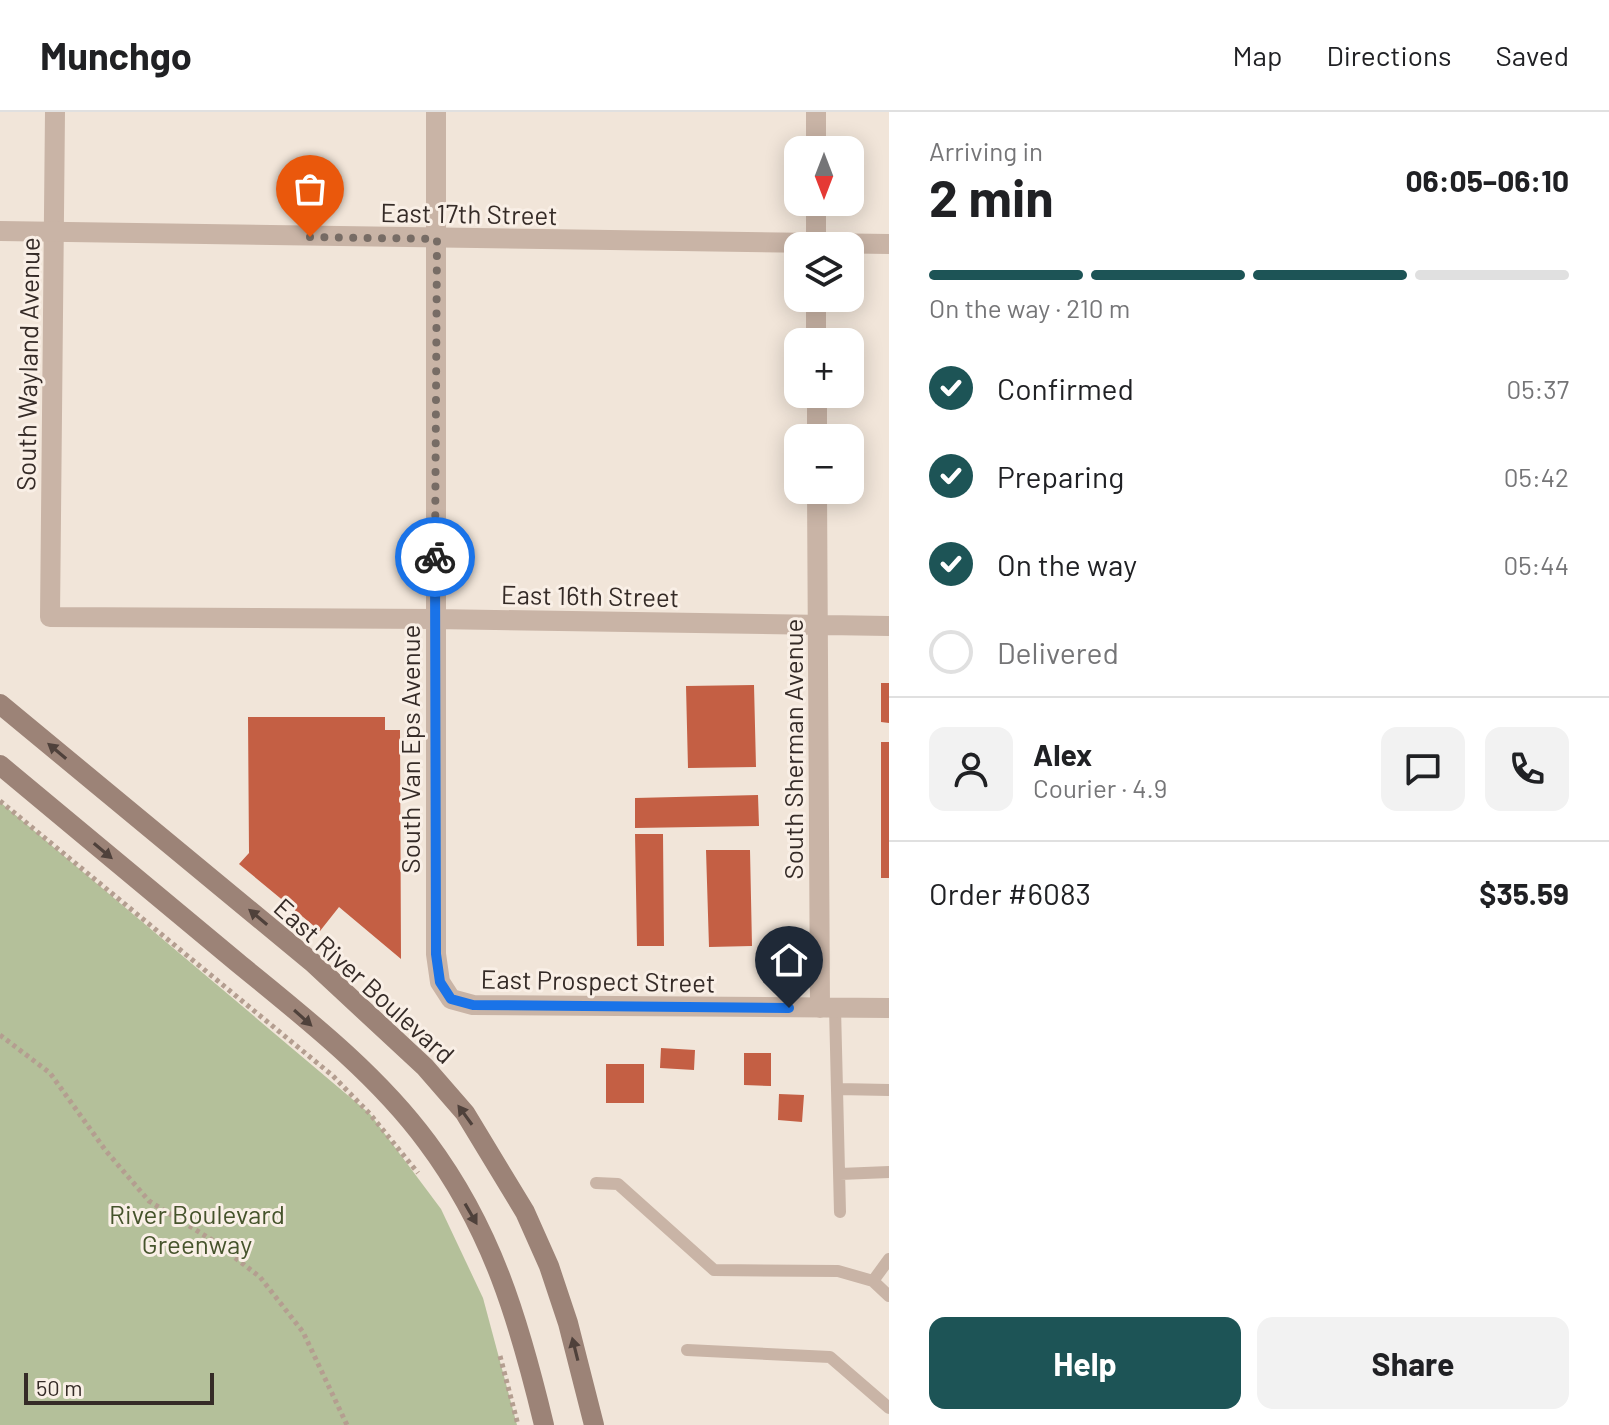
<!DOCTYPE html>
<meta charset="utf-8">
<style>
:root{--surface:#fff;--page:#f2f2f2;--text:#202124;--muted:#757577;--line:#e0e0e0;--accent:#1d5456}
body{margin:0;font-family:Barlow,sans-serif;background:var(--page);color:var(--text);height:100vh;display:flex;flex-direction:column;font-size:30px;white-space:nowrap}
*{box-sizing:border-box;margin:0}
p{font-size:26px;color:var(--muted)}
.icon{flex:none;width:44px;height:44px;fill:none;stroke:currentColor;stroke-width:2;stroke-linecap:round;stroke-linejoin:round}
.map{position:relative;flex:1;overflow:hidden}
.side{display:flex;flex-direction:column;background:var(--surface);width:720px}
.side>*{flex:none}
.needle{width:52px;rotate:180deg}
.tools{position:absolute;left:784px;top:24px;display:grid;gap:16px}
.tools a{display:grid;place-items:center;width:80px;height:80px;border-radius:16px;background:var(--surface);box-shadow:0 4px 20px #0003;font-size:40px}
.scale{position:absolute;left:24px;bottom:20px;width:190px;box-sizing:border-box;padding-left:8px;border:4px solid #352b27;border-top:0;font-size:22px;line-height:28px;white-space:nowrap;color:#352b27;-webkit-text-stroke:6px #f9efe6;paint-order:stroke}
.pin{position:absolute;display:grid;place-items:center;width:68px;height:68px;color:#fff;margin:-82px -34px;border-radius:50% 50% 50% 0;rotate:-45deg;box-shadow:0 0 8px #0007}
.pin .icon{rotate:45deg}
.courier{position:absolute;display:grid;place-items:center;width:80px;height:80px;margin:-40px;border:6px solid #1a73e8;border-radius:50%;background:#fff;color:#222;box-shadow:0 2px 10px #0007}
.headline em{font-style:normal;font-weight:700}
.headline div{display:flex;flex-direction:column-reverse}
.headline{display:flex;align-items:center;justify-content:space-between;height:136px;padding:0 40px}
h1{font-size:52px;font-weight:700;line-height:60px}
.bar{display:grid;grid-template-columns:repeat(4,1fr);gap:12px 8px;align-content:center;height:96px;padding:0 40px}
.bar i{height:10px;border-radius:6px;background:var(--line)}
.bar .selected{background:var(--accent)}
.bar p{grid-column:span 4}
.line{display:flex;align-items:center;gap:20px;padding:0 40px;border-top:2px solid var(--line)}
.line div{flex:1}
.round{display:grid;place-items:center;flex:none;width:84px;height:84px;border-radius:16px;background:var(--page)}
ol{padding:0 40px;list-style:none}
li{display:flex;align-items:center;gap:24px;height:88px}
li p{margin-inline-start:auto}
li .icon{padding:8px;border-radius:50%;background:var(--accent);color:#fff;stroke-width:4}
li:last-child{color:var(--muted)}
li i{width:44px;height:44px;border:4px solid var(--line);border-radius:50%}
.button{display:flex;gap:16px;margin-top:auto;padding:16px 40px}
.button a{flex:1;height:92px;border-radius:16px;background:var(--accent);color:#fff;font-size:32px;font-weight:700;line-height:92px;text-align:center}
.button a+a{background:var(--page);color:var(--text)}
header{display:flex;align-items:center;gap:48px;box-sizing:border-box;height:112px;padding:0 40px;background:var(--surface);border-bottom:2px solid var(--line)}
header strong{font-size:38px}
nav{display:flex;gap:44px;margin-inline-start:auto;font-size:28px}
main{display:flex;flex:1;min-height:0}
.map>svg:first-child{display:block}
</style>
<header>
<strong>Munchgo</strong>
<nav><a>Map</a><a>Directions</a><a>Saved</a></nav>
</header>
<main>
<div class="map">
<svg width="889" height="1313" viewBox="0 0 889 1313">
<rect width="100%" height="100%" fill="#f1e5d9"/>
<path fill="#b4c09a" d="M 0,690 L 370,1002 L 441,1097 L 483,1186 L 517,1313 L 0,1313 Z"/>
<path fill="#c45f44" d="M 881,571 L 889,571 L 889,611 L 881,610 Z
M 754,573 L 756,655 L 688,656 L 686,574 Z
M 248,605 L 385,605 L 385,618 L 400,618 L 401,847 L 339,795 L 320,819 L 239,752 L 249,741 Z
M 881,630 L 889,630 L 889,766 L 881,766 Z
M 758,683 L 759,714 L 635,716 L 635,686 Z
M 635,722 L 663,722 L 664,834 L 637,834 Z
M 706,738 L 750,738 L 752,834 L 709,835 Z
M 661,936 L 695,938 L 694,958 L 660,956 Z
M 744,941 L 771,941 L 771,974 L 744,973 Z
M 606,952 L 644,952 L 644,991 L 606,991 Z
M 779,982 L 804,983 L 802,1010 L 778,1008 Z"/>
<g fill="none" stroke-linecap="round" stroke-linejoin="round">
<path stroke="#b49e90" stroke-width="5" stroke-dasharray="4 4" stroke-linecap="butt" d="M 0,689 L 333,964 L 370,1002 L 418,1061
M 0,923 L 50,961 L 106,1039 L 149,1089 L 212,1128 L 260,1165 L 303,1220 L 347,1313
M 500,1244 L 518,1313"/>
<path stroke="#c9b4a6" stroke-width="12" d="M 835,896 L 840,1100
M 838,977 L 889,978
M 840,1062 L 889,1060
M 596,1071 L 618,1072 L 714,1158 L 838,1159 L 873,1169 L 889,1184
M 873,1169 L 889,1147
M 687,1238 L 830,1245 L 889,1296"/>
<path stroke="#c9b4a6" stroke-width="20" d="M 55,0 L 50,505 L 435,507 L 889,514
M 436,0 L 436,842 L 440,870 L 451,887 L 473,893 L 889,896
M 816,38 L 816,0
M 816,134 L 816,90
M 816,186 L 816,230
M 817,282 L 817,326
M 817,378 L 820,896"/>
<path stroke="#c9b4a6" stroke-width="20" d="M 0,119 L 889,132"/>
<path stroke="#9c8377" stroke-width="20" d="M 0,592 L 312,850 L 425,955 L 465,1001 L 525,1100 L 549,1154 L 568,1211 L 594,1313
M 0,653 C 79,719 159,785 238,851 C 304,905 376,961 427,1030 C 492,1117 519,1209 544,1313"/>
</g>
<defs><path id="oneway-solid" d="M-6-.8H1V-3.2L6.5 0L1 3.2V.8H-6Z" transform="scale(2)"/></defs>
<g fill="#4f413b">
<use href="#oneway-solid" transform="translate(57 639) rotate(-140)"/>
<use href="#oneway-solid" transform="translate(103 739) rotate(40)"/>
<use href="#oneway-solid" transform="translate(258 805) rotate(-140)"/>
<use href="#oneway-solid" transform="translate(303 906) rotate(42)"/>
<use href="#oneway-solid" transform="translate(465 1003) rotate(-126)"/>
<use href="#oneway-solid" transform="translate(471 1102) rotate(60)"/>
<use href="#oneway-solid" transform="translate(575 1237) rotate(-104)"/>
</g>
<g fill="none" stroke-linecap="round" stroke-linejoin="round">
<path stroke="#776c65" stroke-width="8" stroke-dasharray="0 14.4" d="M 310,125 L 437,127 L 435,445"/>
<path stroke="#1a73e8" stroke-width="10" d="M 435,445 L 436,842 L 440,870 L 451,887 L 473,893 L 789,896"/>
</g>
<g text-anchor="middle" dominant-baseline="central" stroke-width="6" stroke-linejoin="round" paint-order="stroke">
<g font-size="26" fill="#352b27" stroke="#f9efe6">
<text transform="translate(469 101) rotate(1)">East 17th Street</text>
<text transform="translate(27 252) rotate(-89)">South Wayland Avenue</text>
<text transform="translate(590 483) rotate(1)">East 16th Street</text>
<text transform="translate(409 637) rotate(-90)">South Van Eps Avenue</text>
<text transform="translate(792 637) rotate(-90)">South Sherman Avenue</text>
<text transform="translate(365 868) rotate(42)">East River Boulevard</text>
<text transform="translate(598 868) rotate(1)">East Prospect Street</text>
</g>
<g font-size="26" fill="#45532b" stroke="#f9efe6">
<text x="197" y="1101">River Boulevard<tspan x="197" dy="30">Greenway</tspan></text>
</g>
</g>
</svg>
<div class="tools">
<a><svg class="needle" viewBox="-14 -14 28 28"><path d="M0-13l5 13h-10z" fill="#e53935"/><path d="M0 13l5-13h-10z" fill="#757577"/></svg></a>
<a><svg class="icon" aria-label="layers" viewBox="0 0 24 24"><path d="M12 4l9 5-9 5-9-5zM3 14l9 5 9-5"/></svg></a>
<a>+</a>
<a>−</a>
</div>
<div class="scale">50 m</div>
<div class="pin" style="left:310px;top:125px;background:#ea580c"><svg class="icon" aria-label="bag" viewBox="0 0 24 24"><path d="M5 8h14l-1 12H6zM9 8a3 3 0 0 1 6 0"/></svg></div>
<div class="pin" style="left:789px;top:896px;background:#1f2937"><svg class="icon" aria-label="home" viewBox="0 0 24 24"><path d="M3 11l9-7 9 7M6 9v11h12V9"/></svg></div>
<div class="courier" style="left:435px;top:445px"><svg class="icon" aria-label="bike" viewBox="0 0 24 24"><circle cx="6" cy="16" r="4"/><circle cx="18" cy="16" r="4"/><path d="M6 16l4-8h5l3 8M10 8l3 8H6M13 5h3"/></svg></div>
</div>
<section class="side">
<div class="headline"><div><h1>2 min</h1><p>Arriving in</p></div><em>06:05–06:10</em></div>
<div class="bar"><i class="selected"></i><i class="selected"></i><i class="selected"></i><i></i><p>On the way · 210 m</p></div>
<ol>
<li><svg class="icon" aria-label="check" viewBox="0 0 24 24"><path d="M5 12l5 5 9-10"/></svg>Confirmed<p>05:37</p></li>
<li><svg class="icon" aria-label="check" viewBox="0 0 24 24"><path d="M5 12l5 5 9-10"/></svg>Preparing<p>05:42</p></li>
<li><svg class="icon" aria-label="check" viewBox="0 0 24 24"><path d="M5 12l5 5 9-10"/></svg>On the way<p>05:44</p></li>
<li><i></i>Delivered</li>
</ol>
<div class="line" style="height:144px"><a class="round"><svg class="icon" aria-label="person" viewBox="0 0 24 24"><circle cx="12" cy="8" r="4"/><path d="M4 21q1-7 8-7t8 7"/></svg></a><div><b>Alex</b><p>Courier · 4.9</p></div><a class="round"><svg class="icon" aria-label="chat" viewBox="0 0 24 24"><path d="M4 5h16v11H9l-5 4z"/></svg></a><a class="round"><svg class="icon" aria-label="phone" viewBox="0 0 24 24"><path d="M5 4h4l2 5-3 2q2 4 5 5l2-3 5 2v4C11 20 4 13 5 4z"/></svg></a></div>
<div class="line" style="height:104px"><div>Order #6083</div><b>$35.59</b></div>
<div class="button"><a>Help</a><a>Share</a></div>
</section>
</main>
